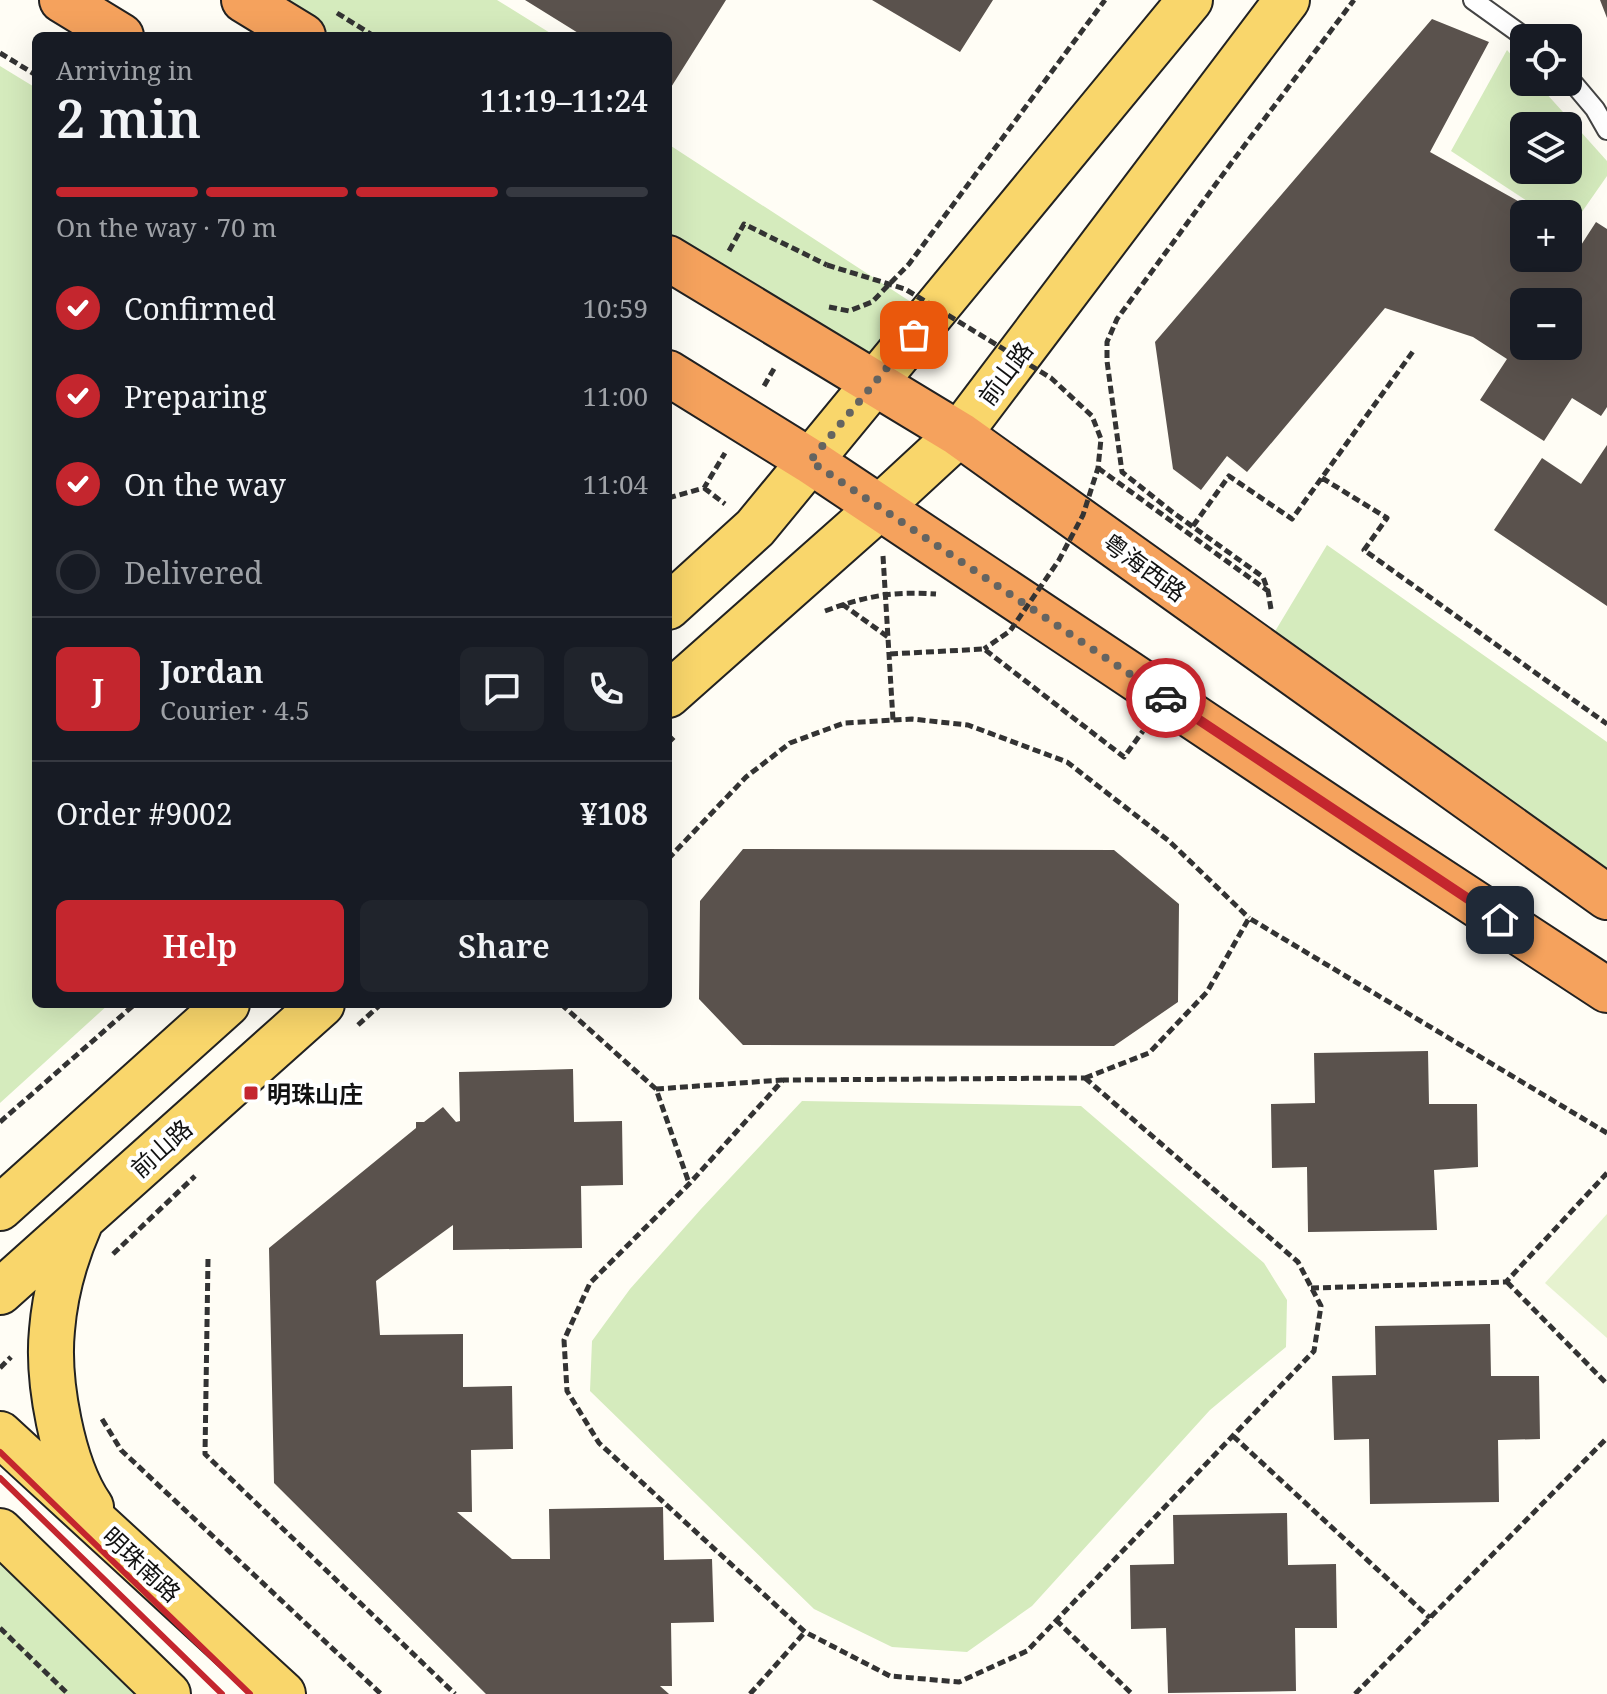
<!DOCTYPE html>
<meta charset="utf-8">
<style>
:root{--surface:#171b24;--page:#20242c;--text:#f1f3f6;--muted:#9ea1a6;--line:#363941;--accent:#c4262e}
body{margin:0;font-family:"Noto Serif","Noto Sans SC",serif;background:var(--page);color:var(--text);height:100vh;display:flex;flex-direction:column;font-size:30px;white-space:nowrap}
*{box-sizing:border-box;margin:0}
p{font-size:26px;color:var(--muted)}
.icon{flex:none;width:44px;height:44px;fill:none;stroke:currentColor;stroke-width:2;stroke-linecap:round;stroke-linejoin:round}
.map{position:relative;flex:1;overflow:hidden}
.panel{position:absolute;left:32px;top:32px;width:640px;height:976px;display:flex;flex-direction:column;background:var(--surface);border-radius:12px;box-shadow:0 8px 32px #0002}
.panel>*{flex:none}
.buttons{position:absolute;left:1510px;top:24px;display:grid;gap:16px}
.buttons a{display:grid;place-items:center;width:72px;height:72px;border-radius:12px;background:var(--surface);box-shadow:0 8px 32px #0002;font-size:40px}
.pin{position:absolute;display:grid;place-items:center;width:68px;height:68px;color:#fff;margin:-34px;border-radius:16px;box-shadow:0 4px 12px #0006}
.courier{position:absolute;display:grid;place-items:center;width:80px;height:80px;margin:-40px;border:6px solid #c4262e;border-radius:50%;background:#fff;color:#222;box-shadow:0 2px 10px #0007}
.overview em{font-style:normal;font-weight:600}
.overview div{display:flex;flex-direction:column-reverse}
.overview{display:flex;align-items:center;justify-content:space-between;height:136px;padding:0 24px}
h1{font-size:52px;font-weight:600;line-height:60px}
.bar{display:grid;grid-template-columns:repeat(4,1fr);gap:12px 8px;align-content:center;height:96px;padding:0 24px}
.bar i{height:10px;border-radius:6px;background:var(--line)}
.bar .current{background:var(--accent)}
.bar p{grid-column:span 4}
.line{display:flex;align-items:center;gap:20px;padding:0 24px;border-top:2px solid var(--line)}
.line div{flex:1}
.round{display:grid;place-items:center;flex:none;width:84px;height:84px;border-radius:12px;background:var(--page)}
ol{padding:0 24px;list-style:none}
li{display:flex;align-items:center;gap:24px;height:88px}
li p{margin-inline-start:auto}
li .icon{padding:8px;border-radius:50%;background:var(--accent);color:#fff;stroke-width:4}
li:last-child{color:var(--muted)}
li i{width:44px;height:44px;border:4px solid var(--line);border-radius:50%}
.primary-button{display:flex;gap:16px;margin-top:auto;padding:16px 24px}
.primary-button a{flex:1;height:92px;border-radius:12px;background:var(--accent);color:#fff;font-size:32px;font-weight:600;line-height:92px;text-align:center}
.primary-button a+a{background:var(--page);color:var(--text)}
.map>svg:first-child{display:block}
</style>
<div class="map">
<svg width="1607" height="1694" viewBox="0 0 1607 1694">
<rect width="100%" height="100%" fill="#fffdf5"/>
<path fill="#d5ebbd" fill-rule="evenodd" d="M 275,0 L 497,0 L 555,36 L 334,36 Z
M 1507,50 L 1524,69 L 1524,82 L 1536,82 L 1607,161 L 1607,176 L 1570,229 L 1568,228 L 1568,214 L 1547,214 L 1451,151 ZM 1568,126 L 1568,170 L 1524,170 L 1524,126 Z
M 0,66 L 36,88 L 36,1004 L 109,1004 L 0,1103 Z
M 668,144 L 911,302 L 867,362 L 668,240 Z
M 1327,545 L 1607,742 L 1607,876 L 1274,633 Z
M 802,1101 L 1081,1106 L 1264,1263 L 1287,1300 L 1286,1347 L 1210,1410 L 1032,1606 L 967,1652 L 892,1647 L 814,1609 L 590,1391 L 592,1341 L 630,1289 L 701,1209 Z
M 0,1558 L 140,1694 L 0,1694 Z"/>
<path fill="#e6f2cf" d="M 1607,1214 L 1607,1338 L 1545,1283 Z"/>
<path fill="#5a524d" fill-rule="evenodd" d="M 525,0 L 726,0 L 668,92 L 668,36 L 583,36 Z
M 872,0 L 993,0 L 960,52 Z
M 1600,0 L 1607,0 L 1607,18 Z
M 1432,19 L 1489,42 L 1430,152 L 1518,201 L 1527,214 L 1524,214 L 1524,258 L 1568,258 L 1568,253 L 1574,256 L 1596,222 L 1607,229 L 1607,407 L 1601,416 L 1572,398 L 1544,441 L 1480,400 L 1507,359 L 1473,337 L 1385,308 L 1247,472 L 1227,456 L 1201,490 L 1173,469 L 1155,342 ZM 1524,302 L 1568,302 L 1568,346 L 1524,346 Z
M 1607,445 L 1607,606 L 1494,530 L 1542,458 L 1581,484 Z
M 743,849 L 1114,850 L 1179,904 L 1178,1002 L 1114,1046 L 743,1045 L 699,999 L 700,901 Z
M 1428,1051 L 1429,1104 L 1477,1104 L 1478,1167 L 1434,1170 L 1437,1230 L 1308,1232 L 1307,1167 L 1272,1168 L 1271,1104 L 1315,1103 L 1314,1053 Z
M 573,1069 L 574,1122 L 622,1121 L 623,1185 L 581,1186 L 582,1248 L 453,1250 L 453,1225 L 376,1281 L 380,1335 L 463,1334 L 463,1387 L 512,1386 L 513,1449 L 471,1450 L 472,1512 L 457,1512 L 512,1559 L 550,1559 L 549,1509 L 663,1507 L 664,1560 L 712,1559 L 714,1622 L 671,1623 L 672,1686 L 660,1686 L 669,1694 L 486,1694 L 274,1483 L 269,1248 L 416,1128 L 416,1122 L 424,1122 L 443,1107 L 456,1122 L 460,1121 L 459,1072 Z
M 1490,1324 L 1491,1376 L 1539,1376 L 1540,1439 L 1498,1440 L 1499,1502 L 1370,1504 L 1369,1439 L 1334,1440 L 1332,1376 L 1376,1375 L 1375,1326 Z
M 1287,1513 L 1288,1565 L 1336,1564 L 1337,1628 L 1295,1628 L 1296,1691 L 1168,1693 L 1166,1628 L 1131,1629 L 1130,1565 L 1174,1564 L 1173,1515 Z"/>
<g fill="none" stroke-linecap="round" stroke-linejoin="round">
<g stroke="#444" stroke-width="22">
<path id="lane" d="M 1473,0 L 1526,38
M 1568,77 L 1595,109 L 1607,130"/>
</g>
<g stroke="#222" stroke-width="48">
<path id="primary" d="M 668,607 L 755,528 L 1190,0
M 668,695 L 880,507 L 959,434 L 1287,0
M 0,1208 L 227,1004
M 80,1223 C 65,1257 55,1293 52,1330 C 47,1380 62,1465 91,1507
M 0,1292 L 322,1004
M 0,1434 L 283,1694
M 0,1531 L 168,1694"/>
</g>
<g stroke="#222" stroke-width="48">
<path id="highway" d="M 62,0 L 121,36
M 244,0 L 303,36
M 668,258 L 959,434 L 1607,897
M 668,373 L 810,461 L 1366,832 L 1607,990"/>
</g>
<path stroke="#333" stroke-width="5" stroke-dasharray="8 4" stroke-linecap="butt" d="M 337,13 L 374,36
M 0,53 L 36,75
M 729,251 L 744,224 L 827,265
M 829,307 L 849,311 L 872,302 L 909,264 L 1105,0
M 764,386 L 775,367
M 1098,468 L 1268,591
M 1322,478 L 1387,518 L 1364,550 L 1607,724
M 704,488 L 725,504
M 668,498 L 704,488 L 725,453
M 1193,526 L 1229,476 L 1292,519 L 1414,350
M 883,556 L 893,720
M 842,604 L 888,637
M 1271,609 L 1268,591 L 1263,577 L 1171,511 L 1122,472 L 1107,361 L 1107,342 L 1117,319 L 1232,162 L 1354,0
M 825,611 C 866,596 893,591 936,594
M 890,654 L 984,649 L 1124,757 L 1143,731
M 668,743 L 676,735
M 668,859 L 746,777 L 790,743 L 844,723 L 912,719 L 968,725 L 1067,762 L 1169,841 L 1249,918
M 561,1004 L 656,1089 L 689,1183
M 358,1025 L 381,1004
M 1085,1078 L 1298,1262 L 1321,1306 L 1314,1351 L 1027,1651 L 959,1682 L 890,1676 L 805,1632 L 599,1443 L 567,1391 L 564,1340 L 590,1283 L 690,1183 L 783,1080 Z
M 1085,1078 L 1149,1053 L 1207,992 L 1249,918 L 1607,1133
M 656,1089 L 782,1080
M 0,1122 L 135,1004
M 113,1254 L 195,1176
M 208,1259 L 205,1454 L 455,1694
M 1507,1282 L 1607,1384
M 1311,1288 L 1506,1282 L 1607,1173
M 0,1368 L 11,1357
M 102,1419 L 121,1450 L 381,1694
M 1233,1436 L 1430,1618
M 1056,1620 L 1132,1694
M 0,1628 L 68,1694
M 750,1694 L 805,1632
M 1355,1694 L 1607,1438"/>
<use href="#lane" stroke="#fff" stroke-width="18"/>
<use href="#primary" stroke="#f9d66b" stroke-width="44"/>
<use href="#highway" stroke="#f5a25d" stroke-width="44"/>
<path stroke="#c4262e" stroke-width="6" d="M 0,1452 L 250,1694
M 0,1478 L 222,1694"/>
<path stroke="#333" stroke-width="5" stroke-dasharray="8 4" stroke-linecap="butt" d="M 827,265 L 905,289 L 1051,378 L 1092,416 L 1101,439 L 1098,468 L 1083,515 L 1059,560 L 1010,631 L 984,649"/>
</g>
<g fill="none" stroke-linecap="round" stroke-linejoin="round">
<path stroke="#646461" stroke-width="8" stroke-dasharray="0 14.4" d="M 914,335 L 810,461 L 1166,698"/>
<path stroke="#c4262e" stroke-width="10" d="M 1166,698 L 1500,920"/>
</g>
<rect fill="#c4262e" stroke="#fff" stroke-width="3" x="243" y="1085" width="16" height="16" rx="4"/>
<g text-anchor="middle" dominant-baseline="central" stroke-width="8" stroke-linejoin="round" paint-order="stroke">
<g font-size="24" fill="#111" stroke="#fff">
<text transform="translate(1005 373) rotate(-53)">前山路</text>
<text transform="translate(1145 567) rotate(36)">粤海西路</text>
<text transform="translate(161 1148) rotate(-42)">前山路</text>
<text transform="translate(142 1564) rotate(43)">明珠南路</text>
</g>
<g font-size="24" font-weight="bold" fill="#111" stroke="#fff" text-anchor="start">
<text x="267" y="1093">明珠山庄</text>
</g>
</g>
</svg>
<div class="buttons">
<a><svg class="icon" aria-label="locate" viewBox="0 0 24 24"><circle cx="12" cy="12" r="6"/><path d="M12 2v4M12 18v4M2 12h4M18 12h4"/></svg></a>
<a><svg class="icon" aria-label="layers" viewBox="0 0 24 24"><path d="M12 4l9 5-9 5-9-5zM3 14l9 5 9-5"/></svg></a>
<a>+</a>
<a>−</a>
</div>
<div class="pin" style="left:914px;top:335px;background:#ea580c"><svg class="icon" aria-label="bag" viewBox="0 0 24 24"><path d="M5 8h14l-1 12H6zM9 8a3 3 0 0 1 6 0"/></svg></div>
<div class="pin" style="left:1500px;top:920px;background:#1f2937"><svg class="icon" aria-label="home" viewBox="0 0 24 24"><path d="M3 11l9-7 9 7M6 9v11h12V9"/></svg></div>
<div class="courier" style="left:1166px;top:698px"><svg class="icon" aria-label="car" viewBox="0 0 24 24"><path d="M5 17H2v-5l4-1 3-4h7l3 4 3 1v5h-3M9 17h6M6 11h13"/><circle cx="7" cy="17" r="2"/><circle cx="17" cy="17" r="2"/></svg></div>
<section class="panel">
<div class="overview"><div><h1>2 min</h1><p>Arriving in</p></div><em>11:19–11:24</em></div>
<div class="bar"><i class="current"></i><i class="current"></i><i class="current"></i><i></i><p>On the way · 70 m</p></div>
<ol>
<li><svg class="icon" aria-label="check" viewBox="0 0 24 24"><path d="M5 12l5 5 9-10"/></svg>Confirmed<p>10:59</p></li>
<li><svg class="icon" aria-label="check" viewBox="0 0 24 24"><path d="M5 12l5 5 9-10"/></svg>Preparing<p>11:00</p></li>
<li><svg class="icon" aria-label="check" viewBox="0 0 24 24"><path d="M5 12l5 5 9-10"/></svg>On the way<p>11:04</p></li>
<li><i></i>Delivered</li>
</ol>
<div class="line" style="height:144px"><b class="round" style="background:var(--accent);color:#fff">J</b><div><b>Jordan</b><p>Courier · 4.5</p></div><a class="round"><svg class="icon" aria-label="chat" viewBox="0 0 24 24"><path d="M4 5h16v11H9l-5 4z"/></svg></a><a class="round"><svg class="icon" aria-label="phone" viewBox="0 0 24 24"><path d="M5 4h4l2 5-3 2q2 4 5 5l2-3 5 2v4C11 20 4 13 5 4z"/></svg></a></div>
<div class="line" style="height:104px"><div>Order #9002</div><b>¥108</b></div>
<div class="primary-button"><a>Help</a><a>Share</a></div>
</section>
</div>
